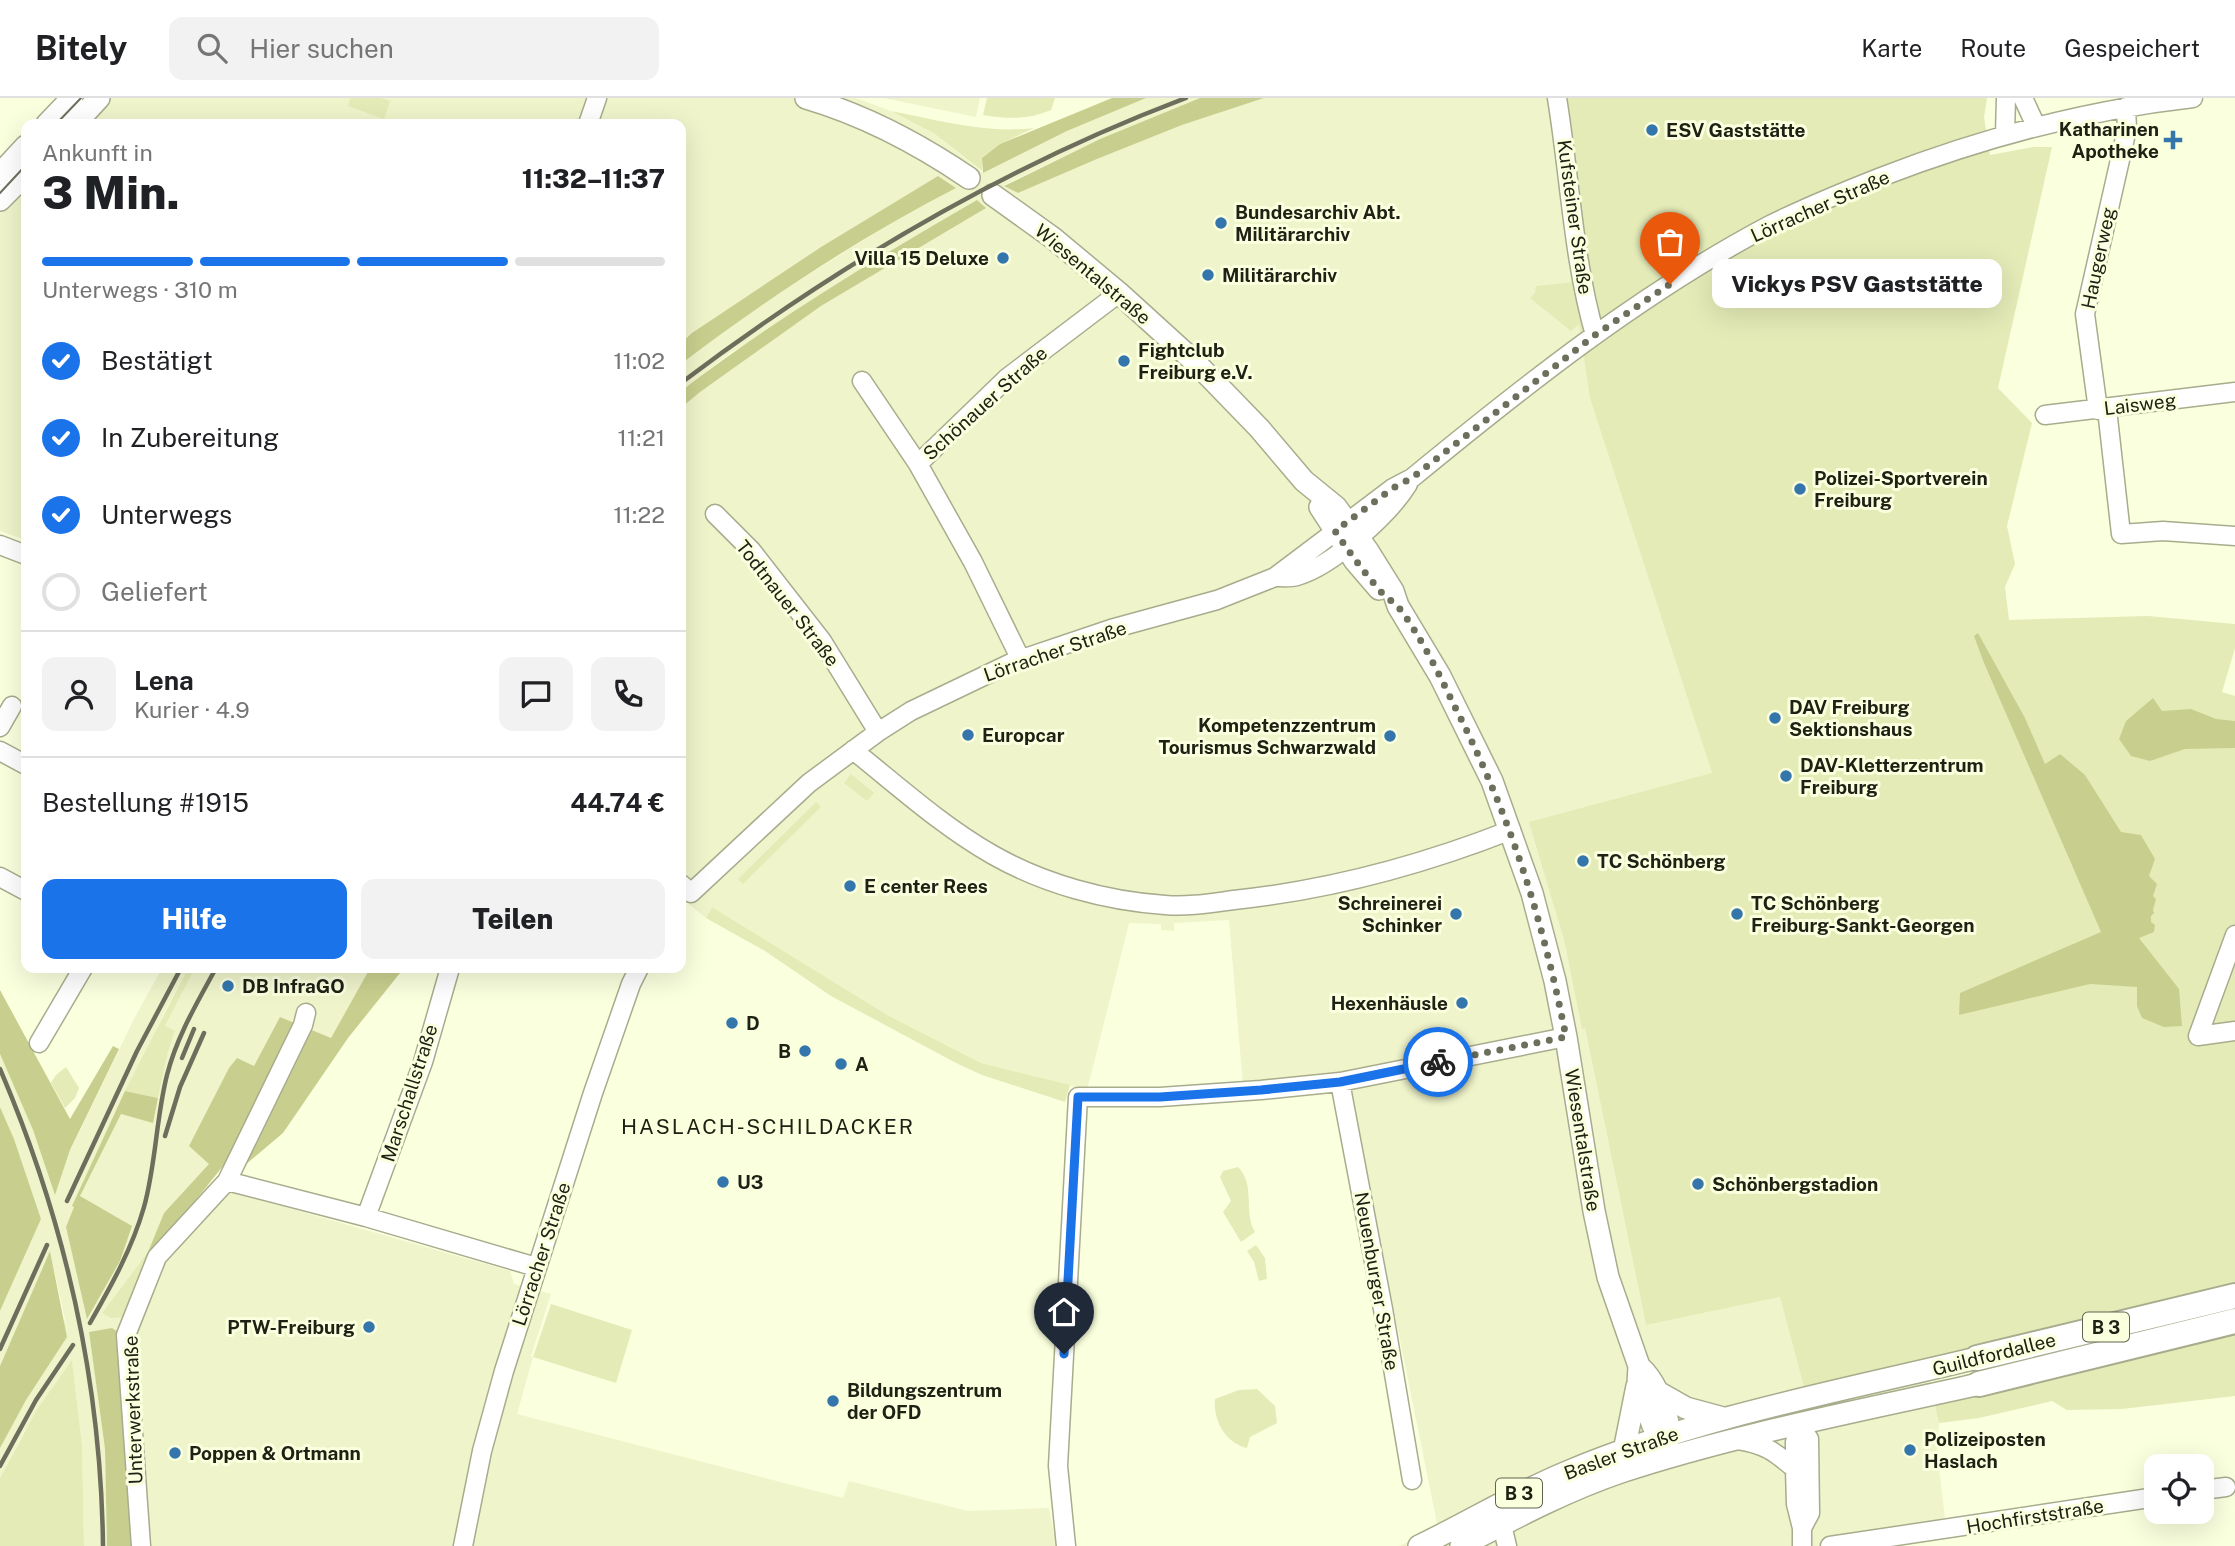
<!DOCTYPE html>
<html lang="de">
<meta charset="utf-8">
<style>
:root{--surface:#fff;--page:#f2f2f2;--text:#202124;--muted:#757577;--line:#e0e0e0;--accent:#1a73e8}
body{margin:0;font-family:"Public Sans",sans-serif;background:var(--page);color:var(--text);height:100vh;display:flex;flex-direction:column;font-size:26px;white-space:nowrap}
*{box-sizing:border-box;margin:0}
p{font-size:23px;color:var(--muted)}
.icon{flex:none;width:38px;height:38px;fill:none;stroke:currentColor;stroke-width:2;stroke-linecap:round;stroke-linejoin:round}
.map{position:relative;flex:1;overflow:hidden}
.side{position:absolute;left:21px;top:21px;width:665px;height:854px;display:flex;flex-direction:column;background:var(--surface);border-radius:14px;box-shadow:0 7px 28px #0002}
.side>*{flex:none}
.buttons{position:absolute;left:2144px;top:1356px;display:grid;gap:14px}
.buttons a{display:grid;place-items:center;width:70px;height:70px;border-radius:14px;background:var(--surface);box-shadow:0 7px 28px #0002;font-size:35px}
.pin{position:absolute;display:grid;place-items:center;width:60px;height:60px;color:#fff;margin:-72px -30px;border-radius:50% 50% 50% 0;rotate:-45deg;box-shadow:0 0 7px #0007}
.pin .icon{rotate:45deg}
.courier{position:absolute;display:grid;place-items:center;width:70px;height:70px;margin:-35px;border:5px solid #1a73e8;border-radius:50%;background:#fff;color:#222;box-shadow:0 2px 9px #0007}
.bubble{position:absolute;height:49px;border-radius:14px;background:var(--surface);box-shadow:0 7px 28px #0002;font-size:23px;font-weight:800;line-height:49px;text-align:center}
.head em{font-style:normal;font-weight:800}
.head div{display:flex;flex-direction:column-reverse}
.head{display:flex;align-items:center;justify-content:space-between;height:119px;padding:0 21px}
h1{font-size:46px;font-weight:800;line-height:52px}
.bar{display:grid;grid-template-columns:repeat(4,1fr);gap:10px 7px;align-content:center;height:84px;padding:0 21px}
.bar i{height:9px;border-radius:5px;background:var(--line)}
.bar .active{background:var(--accent)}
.bar p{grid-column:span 4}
.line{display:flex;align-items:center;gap:18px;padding:0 21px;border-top:2px solid var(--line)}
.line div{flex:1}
.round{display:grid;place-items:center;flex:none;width:74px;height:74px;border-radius:14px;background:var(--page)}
ol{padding:0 21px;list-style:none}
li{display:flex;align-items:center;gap:21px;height:77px}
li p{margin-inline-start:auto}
li .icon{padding:7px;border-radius:50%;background:var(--accent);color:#fff;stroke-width:4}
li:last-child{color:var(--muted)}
li i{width:38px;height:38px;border:4px solid var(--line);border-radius:50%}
.primary-button{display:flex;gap:14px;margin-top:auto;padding:14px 21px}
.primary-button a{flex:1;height:80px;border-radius:14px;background:var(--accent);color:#fff;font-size:28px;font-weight:800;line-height:80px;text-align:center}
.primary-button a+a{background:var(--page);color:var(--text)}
header{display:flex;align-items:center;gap:42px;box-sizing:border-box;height:98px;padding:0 35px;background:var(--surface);border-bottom:2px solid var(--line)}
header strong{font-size:33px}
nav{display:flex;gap:38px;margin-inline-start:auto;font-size:24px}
.search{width:490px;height:63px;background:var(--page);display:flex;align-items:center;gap:18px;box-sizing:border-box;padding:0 24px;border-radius:14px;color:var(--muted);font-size:26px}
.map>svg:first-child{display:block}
</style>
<header>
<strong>Bitely</strong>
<div class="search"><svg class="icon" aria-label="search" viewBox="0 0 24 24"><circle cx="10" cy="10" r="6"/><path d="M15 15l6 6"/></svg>Hier suchen</div>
<nav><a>Karte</a><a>Route</a><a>Gespeichert</a></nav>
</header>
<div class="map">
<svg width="2235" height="1448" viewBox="0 0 2235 1448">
<rect width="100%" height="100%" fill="#faffde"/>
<path fill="#eff4cb" d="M 77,0 L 856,0 L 891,13 L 935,36 L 983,75 L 1067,33 L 1146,0 L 1200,0 L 1100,41 L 1004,87 L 1018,95 L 1097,61 L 1182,27 L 1264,0 L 1547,0 L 1555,40 L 1686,593 L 1712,675 L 1550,790 L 1564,842 L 1582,930 L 1585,930 L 1646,1227 L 1780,1199 L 1807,1295 L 1926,1268 L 1939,1325 L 1937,1351 L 1946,1430 L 1822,1448 L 1399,1448 L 1438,1430 L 1346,975 L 1243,987 L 1229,822 L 1174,825 L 1174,833 L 1161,832 L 1161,826 L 1129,825 L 1087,992 L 981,965 L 889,918 L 712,809 L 706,820 L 681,800 L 681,310 L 700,294 L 821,208 L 986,110 L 730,255 L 681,293 L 681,266 L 751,213 L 900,119 L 955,90 L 938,78 L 821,149 L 681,245 L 681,26 L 52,26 Z
M 884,0 L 980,0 L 976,19 Z
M 26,54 L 26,442 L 0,433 L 0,81 Z
M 162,870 L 188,870 L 165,913 L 66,1129 L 87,1220 L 120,1163 L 80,1098 L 121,1016 L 153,1024 L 168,954 L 175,934 L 165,928 L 195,870 L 376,870 L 369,872 L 331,940 L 164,1115 L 148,1154 L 102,1215 L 124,1219 L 133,1191 L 151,1158 L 207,1087 L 510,1173 L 514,1186 L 551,1196 L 531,1258 L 533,1259 L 517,1316 L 843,1400 L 849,1383 L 968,1413 L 1049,1410 L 1056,1448 L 134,1448 L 89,1234 L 105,1351 L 107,1448 L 84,1448 L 82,1347 L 72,1263 L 24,1334 L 0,1380 L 0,1350 L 65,1221 L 50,1154 L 0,1268 L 0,1213 L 41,1121 L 14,1041 L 0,1009 L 0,956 L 33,1032 L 55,1096 L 70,1053 L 135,919 Z"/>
<path fill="#e4ebb7" d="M 350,0 L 381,0 L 390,3 L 384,21 L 348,8 Z
M 987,0 L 1055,0 L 1051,12 C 1028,22 1006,21 983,17 Z
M 1547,0 L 1987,0 L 1984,19 L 1990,57 L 2033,49 L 2052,49 L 1998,290 L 2032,325 L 2007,428 L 2015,466 L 2005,489 L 2009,522 L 2148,518 L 2235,526 L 2235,550 L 2222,594 L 2235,598 L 2235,1191 L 1806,1296 L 1780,1199 L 1646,1227 L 1585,930 L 1582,931 L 1564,842 L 1529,724 L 1712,675 L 1590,300 L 1579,226 L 1571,233 L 1530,200 L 1535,195 L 1536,188 L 1573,184 Z
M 891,13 C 938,22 986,36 1034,30 L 1000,46 L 982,60 L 982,73 L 935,36 Z
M 851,676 L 874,695 L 867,703 L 844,685 Z
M 816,704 L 821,709 L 743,786 L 738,781 Z
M 712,809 L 889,918 L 981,965 L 1070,987 L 1065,1004 L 982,977 L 956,965 L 831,898 L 765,853 L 706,820 Z
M 188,870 L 195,870 L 165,928 L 175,933 L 168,954 L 158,1000 L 125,993 Z
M 66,969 L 79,990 L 75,1000 L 65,1010 L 51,985 L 56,977 Z
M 1238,1069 C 1256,1087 1243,1114 1255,1134 L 1241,1144 L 1223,1114 L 1231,1103 L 1220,1079 L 1223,1073 Z
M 1256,1147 L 1265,1160 L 1267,1181 L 1259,1183 L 1254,1164 L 1247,1153 Z
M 148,1154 L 151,1158 L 133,1191 L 124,1219 L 111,1220 L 102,1215 Z
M 551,1206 L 632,1232 L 616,1285 L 533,1259 Z
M 2235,1229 L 2235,1298 L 2122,1311 L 2067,1312 L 2052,1303 L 1979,1320 L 1939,1325 L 1934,1303 Z
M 72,1262 L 82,1347 L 84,1448 L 0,1448 L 0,1380 L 36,1313 Z
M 1257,1291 L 1275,1308 L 1277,1325 L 1250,1339 L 1247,1350 C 1225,1345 1213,1322 1215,1301 L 1239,1292 Z"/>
<path fill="#c8cf8e" d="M 1112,0 L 1146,0 L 1067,33 L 983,75 L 982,60 L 1000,46 Z
M 1200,0 L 1264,0 L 1182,27 L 1097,61 L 1018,95 L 1004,88 L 1100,41 Z
M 938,78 L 956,90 C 859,140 768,200 681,266 L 681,245 L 692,235 L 821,149 Z
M 977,102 L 986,110 L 821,208 L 700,294 L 681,310 L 681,293 C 775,221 875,161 977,102 Z
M 1978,535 L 2025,620 L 2045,666 L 2060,656 L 2085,677 L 2121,734 L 2141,737 L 2155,761 L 2149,778 L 2157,786 L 2153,798 L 2156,801 L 2153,812 L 2154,815 L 2151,818 L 2151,824 L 2155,827 L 2154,834 L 2139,840 L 2179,891 L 2182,928 L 2164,929 L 2142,920 L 2137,908 L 2137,889 L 2090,886 L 1959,917 L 1960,895 L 2101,834 L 1984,565 L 1974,538 Z
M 2153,600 L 2162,613 L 2191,611 L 2216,621 L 2235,623 L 2235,650 L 2185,651 L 2150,663 L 2131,658 L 2119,641 L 2126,623 Z
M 376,870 L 404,870 L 348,940 L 283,1035 L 245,1067 L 227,1063 L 151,1158 L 148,1154 L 164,1115 L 209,1066 L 189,1048 L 229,970 L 237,960 L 254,968 L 280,919 L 331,940 L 369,872 Z
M 0,892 L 70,1021 L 113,948 L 119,951 L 70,1052 L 55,1097 L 33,1032 L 0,956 Z
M 125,993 L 158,1000 L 153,1025 L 121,1016 L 80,1098 L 132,1128 L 120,1163 L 87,1221 L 66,1129 L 74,1109 L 72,1108 Z
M 0,1009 L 14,1041 L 41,1121 L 0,1213 Z
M 50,1153 L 67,1239 L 26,1302 L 0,1350 L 0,1268 Z
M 112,1230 L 121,1236 L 134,1448 L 107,1448 L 105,1351 L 89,1234 Z"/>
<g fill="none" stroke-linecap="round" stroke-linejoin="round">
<g stroke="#a8ac8d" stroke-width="21">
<path id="minor" d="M 1557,0 C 1570,79 1573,161 1595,237
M 2023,0 L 2036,28
M 588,26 L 597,0
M 2005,36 L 2006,0
M 862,283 L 918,366 L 973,464 L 1021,562
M 2107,311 L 2121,436 L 2163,433 L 2235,438
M 2098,312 L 2085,216 L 2127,31 L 2126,9
M 2045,317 L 2235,294
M 918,366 L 1007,280 L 1119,195
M 715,416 L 751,452 L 822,543 L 878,634
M 0,447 L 26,457
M 1275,479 C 1282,479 1290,480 1297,478 C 1332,468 1389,417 1408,386
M 0,629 L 12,608
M 853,652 C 898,688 942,728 993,757 C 1044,786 1106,803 1165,807 C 1188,809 1211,805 1234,802 C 1329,792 1422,767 1511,732
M 0,653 L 26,667
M 0,779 L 26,793
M 681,786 L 691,795 L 809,685 L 878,634 L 911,613 L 1013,564 L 1111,531 L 1217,502 L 1275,479 L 1393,390 L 1412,380 C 1524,288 1641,195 1770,127 C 1806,109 1843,94 1881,79 C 1982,40 2085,12 2193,0
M 2235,837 L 2198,938 L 2235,933
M 39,945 L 83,870
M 1340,984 L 1383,1211 L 1412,1382
M 227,1083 L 366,1119 L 536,1169
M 366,1119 L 423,964 L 450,870
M 1800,1327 L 1795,1344 L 1795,1371 L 1796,1406 L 1802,1430 L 1802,1448
M 1800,1327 L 1809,1341 L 1810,1415 L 1802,1430
M 1738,1342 C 1765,1346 1775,1354 1795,1371
M 2202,1392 L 2226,1389
M 1502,1427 L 1507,1448
M 141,1448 L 126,1237 L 157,1159 L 227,1083 L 303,927 L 306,915
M 463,1448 L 482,1353 L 504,1273 L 593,995 L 631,886 L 639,870
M 1066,1448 L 1058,1368 L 1078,999 L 1160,999 L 1261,992 L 1340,984 L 1566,939
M 1830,1448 L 2156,1399"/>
</g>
<g stroke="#a8ac8d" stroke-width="24">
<path id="major" d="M 806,0 C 864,17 919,46 969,80
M 47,26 L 72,0
M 75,26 L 99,0
M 0,76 L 26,48
M 993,97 L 1053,140 L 1119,195 L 1196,265 L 1259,330 L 1304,383 L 1336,409 L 1368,453 L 1393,493 L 1398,508 L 1440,578 L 1492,683 L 1532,795 L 1555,883 L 1566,939 L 1594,1113 L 1608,1179 L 1639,1268 L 1638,1286 L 1653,1328 L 1665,1338
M 0,102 L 26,76
M 1320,409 L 1355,463 L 1379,491
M 1641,1270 C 1653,1281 1663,1303 1667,1320 C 1670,1330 1665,1337 1668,1348
M 1656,1293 L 1686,1310 L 1723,1320
M 1624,1353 L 1637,1288
M 1419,1448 C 1469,1424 1516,1395 1567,1374 C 1698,1319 1840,1293 1977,1260
M 1461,1448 C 1513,1421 1565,1393 1621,1374 C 1737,1336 1860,1313 1979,1286"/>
</g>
<g stroke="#a8ac8d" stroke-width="28">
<path id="highway" d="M 1977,1260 L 2235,1198
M 1979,1286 L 2235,1223"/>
</g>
<use href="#minor" stroke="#fff" stroke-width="18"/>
<use href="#major" stroke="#fff" stroke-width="21"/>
<use href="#highway" stroke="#fff" stroke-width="24"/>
<path stroke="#6d6f5c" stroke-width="2" d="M 56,26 L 81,0
M 0,95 L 26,67"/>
<path stroke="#6d6f5c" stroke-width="4.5" d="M 681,285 C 836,168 1003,69 1186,0
M 182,960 L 194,931
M 0,971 C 65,1123 101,1283 103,1448
M 165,1038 L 180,989 L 204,935
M 67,1103 L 137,953 L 181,870
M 90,1225 C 111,1188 132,1151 144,1109 C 156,1066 156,1020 167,977 C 177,938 197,905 216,870
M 0,1251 L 47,1147
M 0,1368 L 36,1302 L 73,1247"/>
</g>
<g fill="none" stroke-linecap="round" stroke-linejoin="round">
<path stroke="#6c6f5b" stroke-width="7" stroke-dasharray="0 12.6" d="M 1438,964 L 1566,939 C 1542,818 1510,717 1454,607 C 1440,578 1419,535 1399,510 C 1395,505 1388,501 1383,496 C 1365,476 1350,455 1335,433 L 1393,390 L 1412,380 L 1595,237 L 1670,186"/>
<path stroke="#1a73e8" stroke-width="9" d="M 1064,1256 L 1078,999 L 1160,999 L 1261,992 L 1340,984 L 1438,964"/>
</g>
<g fill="#3476ac" stroke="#faffde" stroke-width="2.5">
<circle cx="1652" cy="32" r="7"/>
<path d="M2169.5 31.5h7v7h7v7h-7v7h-7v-7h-7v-7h7z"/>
<circle cx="1221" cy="125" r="7"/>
<circle cx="1003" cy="160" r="7"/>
<circle cx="1208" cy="177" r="7"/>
<circle cx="1124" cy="263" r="7"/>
<circle cx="1800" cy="391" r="7"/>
<circle cx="1775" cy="620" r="7"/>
<circle cx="968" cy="637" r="7"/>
<circle cx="1390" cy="638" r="7"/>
<circle cx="1786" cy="678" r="7"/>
<circle cx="1583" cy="763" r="7"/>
<circle cx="850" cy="788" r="7"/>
<circle cx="1456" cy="816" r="7"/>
<circle cx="1737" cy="816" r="7"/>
<circle cx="228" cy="888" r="7"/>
<circle cx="1462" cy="905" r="7"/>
<circle cx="732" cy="925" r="7"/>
<circle cx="805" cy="953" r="7"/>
<circle cx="841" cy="966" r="7"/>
<circle cx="723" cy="1084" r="7"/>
<circle cx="1698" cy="1086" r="7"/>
<circle cx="369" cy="1229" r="7"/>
<circle cx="833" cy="1303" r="7"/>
<circle cx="1910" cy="1352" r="7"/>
<circle cx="175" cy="1355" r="7"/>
</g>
<g text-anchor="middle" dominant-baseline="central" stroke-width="6" stroke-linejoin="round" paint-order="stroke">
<g fill="#faffde" stroke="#616451" stroke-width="2">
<rect x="2083" y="1214.5" width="46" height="29" rx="5"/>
<rect x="1496" y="1380.5" width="46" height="29" rx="5"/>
</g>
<g font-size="18" font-weight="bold" fill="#202115">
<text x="2106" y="1229">B 3</text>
<text x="1519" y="1395">B 3</text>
</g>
<g font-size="19" font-weight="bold" fill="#202115" stroke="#faffde" text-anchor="start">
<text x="2159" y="31" text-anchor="end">Katharinen<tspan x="2159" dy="22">Apotheke</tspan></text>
<text x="1666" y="32">ESV Gaststätte</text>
<text x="1235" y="114">Bundesarchiv Abt.<tspan x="1235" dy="22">Militärarchiv</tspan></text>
<text x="989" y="160" text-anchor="end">Villa 15 Deluxe</text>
<text x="1222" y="177">Militärarchiv</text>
<text x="1138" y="252">Fightclub<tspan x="1138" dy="22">Freiburg e.V.</tspan></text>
<text x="1814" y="380">Polizei-Sportverein<tspan x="1814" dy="22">Freiburg</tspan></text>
<text x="1789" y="609">DAV Freiburg<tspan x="1789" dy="22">Sektionshaus</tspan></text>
<text x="1376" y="627" text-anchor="end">Kompetenzzentrum<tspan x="1376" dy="22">Tourismus Schwarzwald</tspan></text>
<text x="982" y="637">Europcar</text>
<text x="1800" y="667">DAV-Kletterzentrum<tspan x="1800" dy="22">Freiburg</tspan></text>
<text x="1597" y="763">TC Schönberg</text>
<text x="864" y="788">E center Rees</text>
<text x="1442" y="805" text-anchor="end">Schreinerei<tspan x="1442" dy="22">Schinker</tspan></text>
<text x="1751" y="805">TC Schönberg<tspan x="1751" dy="22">Freiburg-Sankt-Georgen</tspan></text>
<text x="242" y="888">DB InfraGO</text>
<text x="1448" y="905" text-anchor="end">Hexenhäusle</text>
<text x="746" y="925">D</text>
<text x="791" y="953" text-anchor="end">B</text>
<text x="855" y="966">A</text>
<text x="737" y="1084">U3</text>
<text x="1712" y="1086">Schönbergstadion</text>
<text x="355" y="1229" text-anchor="end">PTW-Freiburg</text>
<text x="847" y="1292">Bildungszentrum<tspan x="847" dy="22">der OFD</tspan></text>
<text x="1924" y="1341">Polizeiposten<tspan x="1924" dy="22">Haslach</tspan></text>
<text x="189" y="1355">Poppen &amp; Ortmann</text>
</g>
<g font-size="19" fill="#202115" stroke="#faffde">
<text transform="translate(1820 108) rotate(-24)">Lörracher Straße</text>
<text transform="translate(1575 119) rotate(82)">Kufsteiner Straße</text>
<text transform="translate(2098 160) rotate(-78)">Haugerweg</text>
<text transform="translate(1093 176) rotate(40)">Wiesentalstraße</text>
<text transform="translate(985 305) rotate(-42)">Schönauer Straße</text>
<text transform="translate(2140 306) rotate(-7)">Laisweg</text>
<text transform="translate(788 505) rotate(52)">Todtnauer Straße</text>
<text transform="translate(1055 553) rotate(-19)">Lörracher Straße</text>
<text transform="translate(409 995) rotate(-72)">Marschallstraße</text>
<text transform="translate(1583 1042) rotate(81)">Wiesentalstraße</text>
<text transform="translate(541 1156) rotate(-72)">Lörracher Straße</text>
<text transform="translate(1377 1183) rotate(80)">Neuenburger Straße</text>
<text transform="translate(1994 1256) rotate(-14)">Guildfordallee</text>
<text transform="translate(133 1312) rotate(-92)">Unterwerkstraße</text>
<text transform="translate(1621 1355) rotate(-20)">Basler Straße</text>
<text transform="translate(2035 1418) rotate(-9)">Hochfirststraße</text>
</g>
<g font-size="21" letter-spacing="2" fill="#202115" stroke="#faffde">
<text x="768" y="1028">HASLACH-SCHILDACKER</text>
</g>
</g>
</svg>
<div class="buttons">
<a><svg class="icon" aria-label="locate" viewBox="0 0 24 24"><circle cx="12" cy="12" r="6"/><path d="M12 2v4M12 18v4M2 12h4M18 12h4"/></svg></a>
</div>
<div class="pin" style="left:1670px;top:186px;background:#ea580c"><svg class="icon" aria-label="bag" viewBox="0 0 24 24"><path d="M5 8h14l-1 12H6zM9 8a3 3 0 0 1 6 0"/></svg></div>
<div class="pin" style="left:1064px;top:1256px;background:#1f2937"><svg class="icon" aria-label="home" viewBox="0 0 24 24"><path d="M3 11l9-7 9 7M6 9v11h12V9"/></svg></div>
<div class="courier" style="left:1438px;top:964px"><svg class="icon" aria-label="bike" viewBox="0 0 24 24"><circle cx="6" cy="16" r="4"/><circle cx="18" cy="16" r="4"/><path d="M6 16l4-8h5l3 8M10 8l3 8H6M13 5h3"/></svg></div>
<div class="bubble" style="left:1712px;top:161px;width:290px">Vickys PSV Gaststätte</div>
<section class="side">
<div class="head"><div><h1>3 Min.</h1><p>Ankunft in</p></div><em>11:32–11:37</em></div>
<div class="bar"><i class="active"></i><i class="active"></i><i class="active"></i><i></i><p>Unterwegs · 310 m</p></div>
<ol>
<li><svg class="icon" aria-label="check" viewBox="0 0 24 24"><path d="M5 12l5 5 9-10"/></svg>Bestätigt<p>11:02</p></li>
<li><svg class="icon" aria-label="check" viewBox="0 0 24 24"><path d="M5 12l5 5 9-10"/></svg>In Zubereitung<p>11:21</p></li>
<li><svg class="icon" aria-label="check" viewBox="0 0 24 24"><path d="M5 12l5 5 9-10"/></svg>Unterwegs<p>11:22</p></li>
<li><i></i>Geliefert</li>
</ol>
<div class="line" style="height:126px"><a class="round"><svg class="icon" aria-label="person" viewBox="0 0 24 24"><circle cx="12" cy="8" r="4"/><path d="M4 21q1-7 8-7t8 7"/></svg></a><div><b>Lena</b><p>Kurier · 4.9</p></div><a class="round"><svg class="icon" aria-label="chat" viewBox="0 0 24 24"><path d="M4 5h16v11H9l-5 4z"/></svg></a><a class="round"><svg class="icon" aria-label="phone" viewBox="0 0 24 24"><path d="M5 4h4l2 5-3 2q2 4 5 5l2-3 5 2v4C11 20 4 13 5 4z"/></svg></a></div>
<div class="line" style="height:91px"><div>Bestellung #1915</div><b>44.74 €</b></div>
<div class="primary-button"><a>Hilfe</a><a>Teilen</a></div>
</section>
</div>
